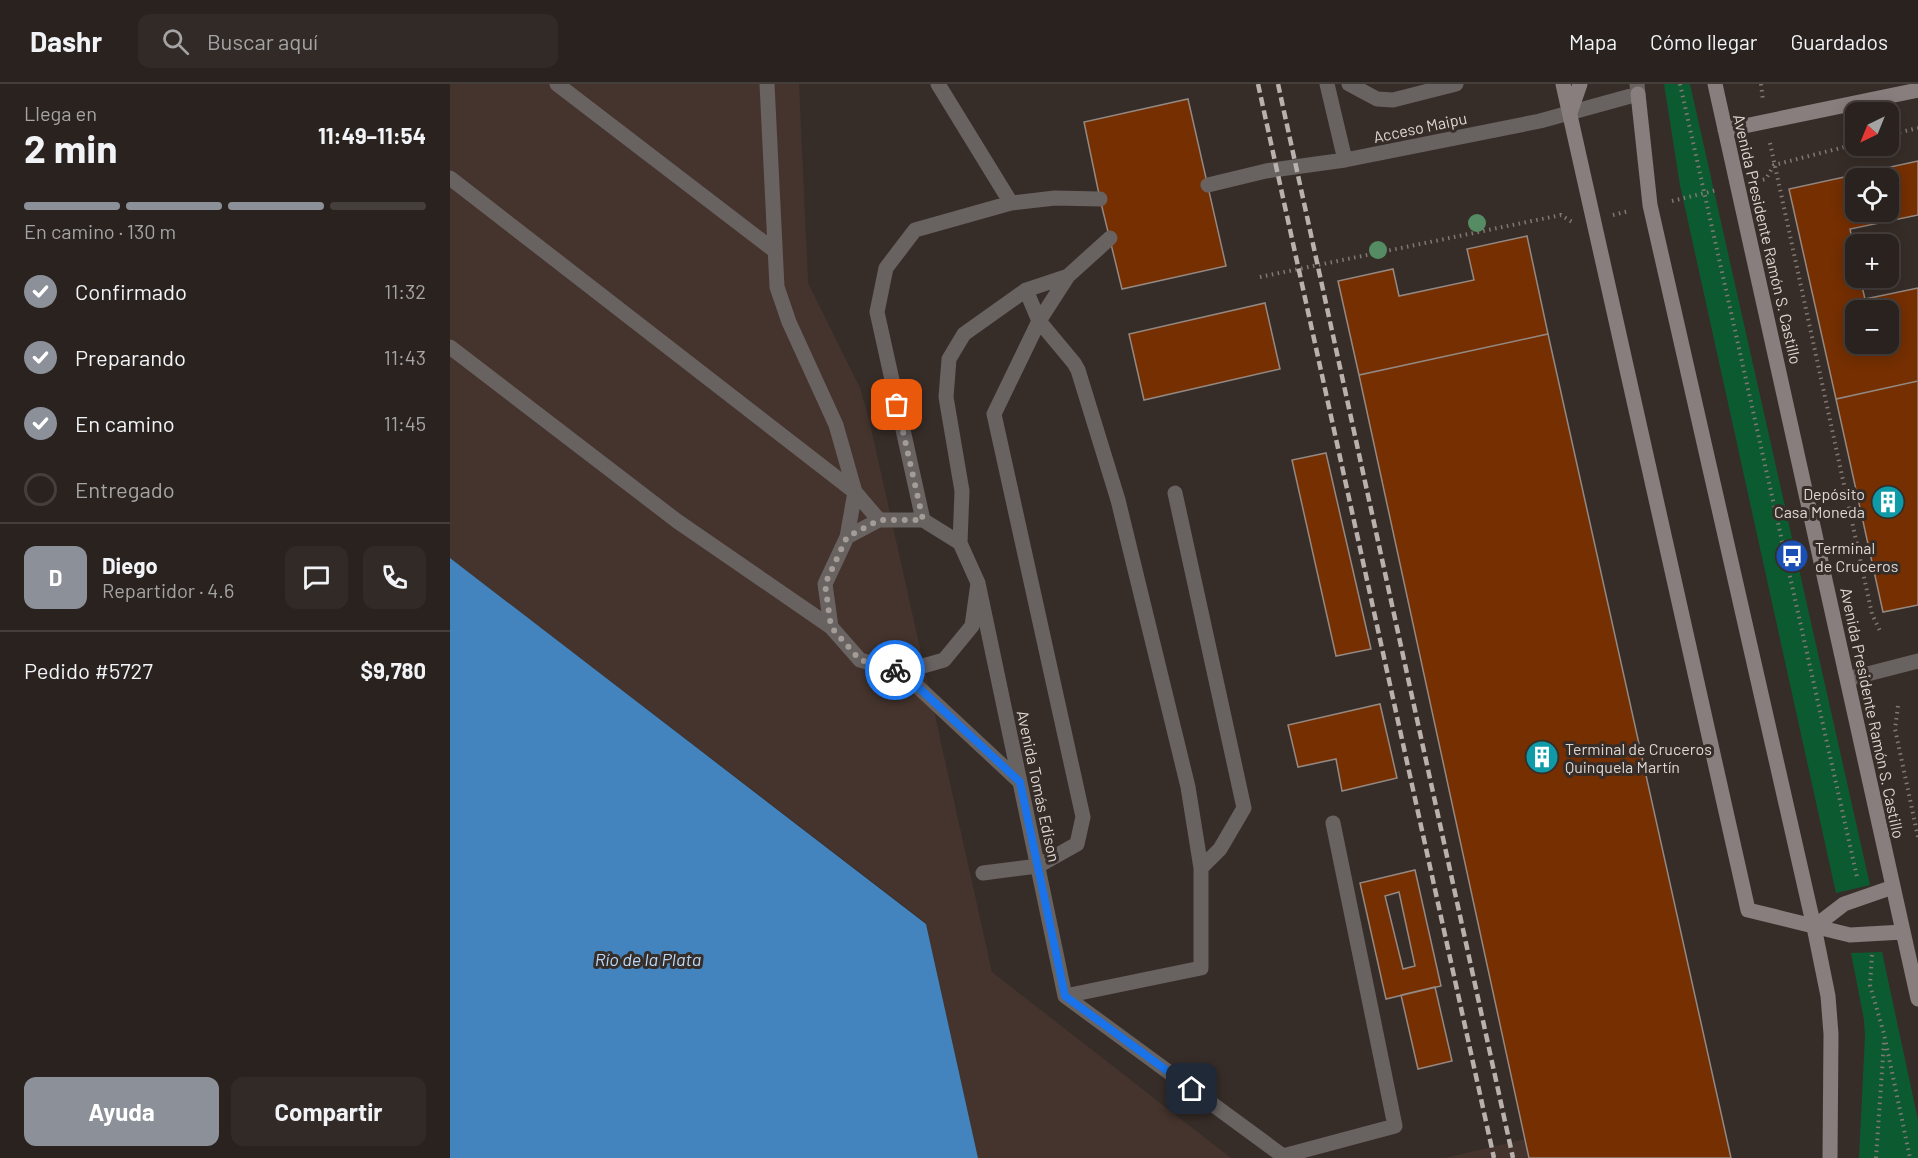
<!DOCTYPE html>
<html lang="es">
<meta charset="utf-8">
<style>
:root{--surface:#29221e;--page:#312a27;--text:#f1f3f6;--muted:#a5a4a4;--line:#453f3c;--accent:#8c9099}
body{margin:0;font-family:Barlow,sans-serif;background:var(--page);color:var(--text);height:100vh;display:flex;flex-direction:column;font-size:22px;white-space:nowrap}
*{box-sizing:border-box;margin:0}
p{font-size:20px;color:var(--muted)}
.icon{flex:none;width:33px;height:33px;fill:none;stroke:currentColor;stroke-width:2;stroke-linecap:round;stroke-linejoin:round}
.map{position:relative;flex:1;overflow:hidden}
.panel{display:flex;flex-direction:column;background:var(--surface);width:450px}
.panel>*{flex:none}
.needle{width:39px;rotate:223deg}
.controls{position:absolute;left:1395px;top:18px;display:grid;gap:12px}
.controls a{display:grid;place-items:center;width:54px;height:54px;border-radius:12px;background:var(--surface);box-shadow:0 3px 15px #0003,0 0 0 2px var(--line);font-size:30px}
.pin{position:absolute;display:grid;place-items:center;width:51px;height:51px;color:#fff;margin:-26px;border-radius:12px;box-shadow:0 3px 9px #0006}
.courier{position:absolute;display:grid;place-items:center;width:60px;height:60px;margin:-30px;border:4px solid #1a73e8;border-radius:50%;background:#fff;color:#222;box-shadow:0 2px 8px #0007}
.head em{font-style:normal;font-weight:700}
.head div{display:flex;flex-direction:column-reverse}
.head{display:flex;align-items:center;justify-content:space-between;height:102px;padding:0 24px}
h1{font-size:39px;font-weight:700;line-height:45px}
.bar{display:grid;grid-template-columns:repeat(4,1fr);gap:9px 6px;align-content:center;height:72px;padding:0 24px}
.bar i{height:8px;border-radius:4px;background:var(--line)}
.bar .on{background:var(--accent)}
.bar p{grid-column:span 4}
.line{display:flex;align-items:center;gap:15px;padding:0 24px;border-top:2px solid var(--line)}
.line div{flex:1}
.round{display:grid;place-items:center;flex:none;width:63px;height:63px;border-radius:12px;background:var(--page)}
ol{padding:0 24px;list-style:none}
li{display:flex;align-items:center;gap:18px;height:66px}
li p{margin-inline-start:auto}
li .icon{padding:6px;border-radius:50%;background:var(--accent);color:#fff;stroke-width:4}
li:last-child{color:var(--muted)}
li i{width:33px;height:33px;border:3px solid var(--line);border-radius:50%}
.action{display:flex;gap:12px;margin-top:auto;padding:12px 24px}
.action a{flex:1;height:69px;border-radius:12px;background:var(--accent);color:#fff;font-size:24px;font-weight:700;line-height:69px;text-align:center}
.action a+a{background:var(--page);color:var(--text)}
header{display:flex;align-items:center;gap:36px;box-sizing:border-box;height:84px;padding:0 30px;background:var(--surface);border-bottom:2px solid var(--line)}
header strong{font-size:28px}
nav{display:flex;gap:33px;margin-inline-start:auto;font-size:21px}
.search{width:420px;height:54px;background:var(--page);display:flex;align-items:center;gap:15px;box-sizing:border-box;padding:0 21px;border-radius:12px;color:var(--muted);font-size:22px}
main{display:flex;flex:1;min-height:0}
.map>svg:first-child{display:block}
</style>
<header>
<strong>Dashr</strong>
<div class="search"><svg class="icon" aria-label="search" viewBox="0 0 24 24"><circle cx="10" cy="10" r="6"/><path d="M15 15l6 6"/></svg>Buscar aquí</div>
<nav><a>Mapa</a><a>Cómo llegar</a><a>Guardados</a></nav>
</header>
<main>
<section class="panel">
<div class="head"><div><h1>2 min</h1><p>Llega en</p></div><em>11:49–11:54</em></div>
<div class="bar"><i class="on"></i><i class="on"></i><i class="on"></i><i></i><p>En camino · 130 m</p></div>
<ol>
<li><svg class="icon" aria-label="check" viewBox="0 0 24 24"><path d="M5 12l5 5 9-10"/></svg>Confirmado<p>11:32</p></li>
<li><svg class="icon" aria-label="check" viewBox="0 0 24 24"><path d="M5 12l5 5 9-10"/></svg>Preparando<p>11:43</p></li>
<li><svg class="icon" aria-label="check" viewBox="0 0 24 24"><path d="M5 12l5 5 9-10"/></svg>En camino<p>11:45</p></li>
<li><i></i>Entregado</li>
</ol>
<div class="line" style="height:108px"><b class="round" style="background:var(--accent);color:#fff">D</b><div><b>Diego</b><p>Repartidor · 4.6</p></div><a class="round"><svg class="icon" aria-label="chat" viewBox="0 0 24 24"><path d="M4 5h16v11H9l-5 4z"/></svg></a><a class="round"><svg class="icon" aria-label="phone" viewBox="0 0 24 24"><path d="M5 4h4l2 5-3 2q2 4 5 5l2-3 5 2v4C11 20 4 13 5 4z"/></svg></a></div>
<div class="line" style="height:78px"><div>Pedido #5727</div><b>$9,780</b></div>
<div class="action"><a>Ayuda</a><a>Compartir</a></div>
</section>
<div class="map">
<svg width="1468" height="1074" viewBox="0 0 1468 1074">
<rect width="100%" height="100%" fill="#372d28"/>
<path fill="#45342d" d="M 0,0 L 349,0 L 358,199 L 410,304 L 419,335 L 542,888 L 781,1074 L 528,1074 L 476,839 L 0,474 Z
M 1075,1055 L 1079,1074 L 995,1074 Z"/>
<path fill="#0c5b30" d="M 1214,0 L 1240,0 L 1420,801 L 1386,809 L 1230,101 Z
M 1432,868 L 1468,1036 L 1468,1074 L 1409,1074 L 1415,952 L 1414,936 L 1401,869 Z"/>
<path fill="#4384be" d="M 0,474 L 476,840 L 528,1074 L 0,1074 Z"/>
<path fill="#752f00" stroke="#948882" stroke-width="1.5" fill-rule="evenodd" d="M 738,15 L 776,182 L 672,205 L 650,115 L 634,38 Z
M 1468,77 L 1468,131 L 1400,145 L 1406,173 L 1406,194 L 1410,194 L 1415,215 L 1468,204 L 1468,297 L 1386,315 L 1339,105 ZM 1406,94 L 1438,94 L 1438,128 L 1406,128 ZM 1406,226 L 1438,226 L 1438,260 L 1406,260 Z
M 1077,152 L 1098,250 L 909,291 L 888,197 L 943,185 L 949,212 L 1024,196 L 1017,165 Z
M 815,219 L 830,285 L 694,316 L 679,250 Z
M 1098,250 L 1281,1074 L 1079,1074 L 909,291 Z
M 1468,297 L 1468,521 L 1433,528 L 1386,315 Z
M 876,369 L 921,565 L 886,572 L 842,376 Z
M 930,620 L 947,694 L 892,707 L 886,675 L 848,683 L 838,641 Z
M 965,786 L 991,902 L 936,915 L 910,799 ZM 949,808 L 965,882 L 953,885 L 935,812 Z
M 985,903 L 1002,977 L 968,985 L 951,911 Z"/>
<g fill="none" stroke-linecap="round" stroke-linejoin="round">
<path stroke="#817874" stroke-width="4" stroke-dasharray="1.5 4.5" stroke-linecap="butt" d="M 1230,0 L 1407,793
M 1311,0 L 1313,16
M 1438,51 L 1468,44
M 1320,59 L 1422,530 L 1431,549
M 1307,97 L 1316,95 L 1324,81 L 1406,60
M 1222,117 L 1267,106
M 1163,131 L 1179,127
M 810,193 L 1111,131 L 1122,138
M 1448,622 L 1445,645 L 1468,753
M 1422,871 L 1420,901 L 1434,950 L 1460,1074
M 1426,1074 L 1434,958"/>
<path stroke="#686261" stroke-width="15" d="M 107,0 L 325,167
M 317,0 L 327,203 L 339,238 L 386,341 L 405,408 L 397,453
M 488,0 L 561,119
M 877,0 L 895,76
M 899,0 L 927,15 L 943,16 L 1006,0
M 0,94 L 405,408 L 429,436
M 758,101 L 816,87 L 895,76 L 1090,37 L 1188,10 L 1187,0
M 576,206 L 589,237 L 624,279 L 628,286 L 668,416 L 738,703 L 751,784
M 0,263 L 227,437 L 381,543
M 473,436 L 427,228 L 436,184 L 465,146 L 561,119 L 605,114 L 650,115
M 510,459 L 512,407 L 496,313 L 499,275 L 514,250 L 576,206 L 618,192 L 660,154
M 528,499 L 522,542 L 494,576 L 452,588 L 410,576 L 381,543 L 375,500 L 397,453 L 429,436 L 473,436 L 510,459 L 528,499 L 615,912
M 452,588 L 570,698
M 533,789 L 588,782 L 627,760 L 633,733 L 544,330 L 589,237 L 618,192
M 615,912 L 833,1072 L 945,1042 L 883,739
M 615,912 L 751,884 L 751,784 L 770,765 L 794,724 L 725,409"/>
<path stroke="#686261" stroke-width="15" d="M 1398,595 L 1468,577"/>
<path stroke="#887e7d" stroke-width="15" d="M 1113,0 L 1298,826 L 1400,851 L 1453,848
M 1265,0 L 1468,915
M 1188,10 L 1200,121 L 1364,843 L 1378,912 L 1381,950 L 1380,1074
M 1120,29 L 1130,0
M 1275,46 L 1468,6
M 1364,843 L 1394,820 L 1443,803"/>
<path stroke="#b8b1ad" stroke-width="4.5" stroke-dasharray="9 4.5" stroke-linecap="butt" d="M 808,0 L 1044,1074
M 828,0 L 1063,1074"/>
</g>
<g fill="#568c63">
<circle cx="1027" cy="139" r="9"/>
<circle cx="928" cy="166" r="9"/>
</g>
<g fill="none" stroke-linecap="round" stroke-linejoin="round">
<path stroke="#a39c97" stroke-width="6" stroke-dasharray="0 10.8" d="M 445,586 L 410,576 L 381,543 L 375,500 L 397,453 L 429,436 L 473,436 L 447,321"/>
<path stroke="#1a73e8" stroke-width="8" d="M 445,586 L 452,588 L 570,698 L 615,912 L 742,1005"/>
</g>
<defs>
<g id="building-disc" transform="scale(1.725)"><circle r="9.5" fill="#0f9aa8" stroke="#372d28"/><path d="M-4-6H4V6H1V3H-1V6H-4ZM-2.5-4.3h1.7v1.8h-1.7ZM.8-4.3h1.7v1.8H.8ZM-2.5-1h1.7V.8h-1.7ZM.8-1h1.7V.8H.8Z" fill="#fff"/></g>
<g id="bus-disc" transform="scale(1.725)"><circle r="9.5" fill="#1a4fb4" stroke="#372d28"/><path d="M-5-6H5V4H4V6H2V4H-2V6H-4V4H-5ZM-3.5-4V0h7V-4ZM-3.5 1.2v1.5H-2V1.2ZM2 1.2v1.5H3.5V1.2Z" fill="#fff"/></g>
</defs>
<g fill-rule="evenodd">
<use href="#building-disc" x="1438" y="418"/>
<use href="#bus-disc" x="1342" y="472"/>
<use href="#building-disc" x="1092" y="673"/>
</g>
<g text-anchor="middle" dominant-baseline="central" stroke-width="6" stroke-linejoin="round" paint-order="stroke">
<g font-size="16" fill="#ddd7d3" stroke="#372d28">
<text transform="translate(970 43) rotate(-12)">Acceso Maipu</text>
<text transform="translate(1318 155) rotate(77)">Avenida Presidente Ramón S. Castillo</text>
<text transform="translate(1423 629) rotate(78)">Avenida Presidente Ramón S. Castillo</text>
<text transform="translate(589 702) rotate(78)">Avenida Tomás Edison</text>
</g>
<g font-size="16" fill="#ddd7d3" stroke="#372d28" text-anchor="start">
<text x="1415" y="409" text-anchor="end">Depósito<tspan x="1415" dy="18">Casa Moneda</tspan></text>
<text x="1365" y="463">Terminal<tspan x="1365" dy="18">de Cruceros</tspan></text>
<text x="1115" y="664">Terminal de Cruceros<tspan x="1115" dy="18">Quinquela Martín</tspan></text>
</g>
<g font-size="18" font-style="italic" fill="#b9dafa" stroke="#372d28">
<text x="198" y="875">Río de la Plata</text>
</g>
</g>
</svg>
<div class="controls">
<a><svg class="needle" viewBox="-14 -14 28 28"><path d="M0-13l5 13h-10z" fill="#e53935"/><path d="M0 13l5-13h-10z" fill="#a5a4a4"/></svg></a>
<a><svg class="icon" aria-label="locate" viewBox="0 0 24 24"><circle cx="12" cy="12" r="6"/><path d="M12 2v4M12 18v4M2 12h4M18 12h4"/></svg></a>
<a>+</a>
<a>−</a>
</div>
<div class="pin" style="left:447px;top:321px;background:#ea580c"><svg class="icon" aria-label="bag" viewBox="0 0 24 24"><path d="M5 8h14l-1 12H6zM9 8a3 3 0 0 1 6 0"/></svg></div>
<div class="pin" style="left:742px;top:1005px;background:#1f2937"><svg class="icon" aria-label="home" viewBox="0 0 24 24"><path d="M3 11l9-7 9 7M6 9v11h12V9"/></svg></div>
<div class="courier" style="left:445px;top:586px"><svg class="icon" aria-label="bike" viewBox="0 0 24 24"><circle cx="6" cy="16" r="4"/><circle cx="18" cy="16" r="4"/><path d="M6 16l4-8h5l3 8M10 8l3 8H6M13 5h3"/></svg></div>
</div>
</main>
